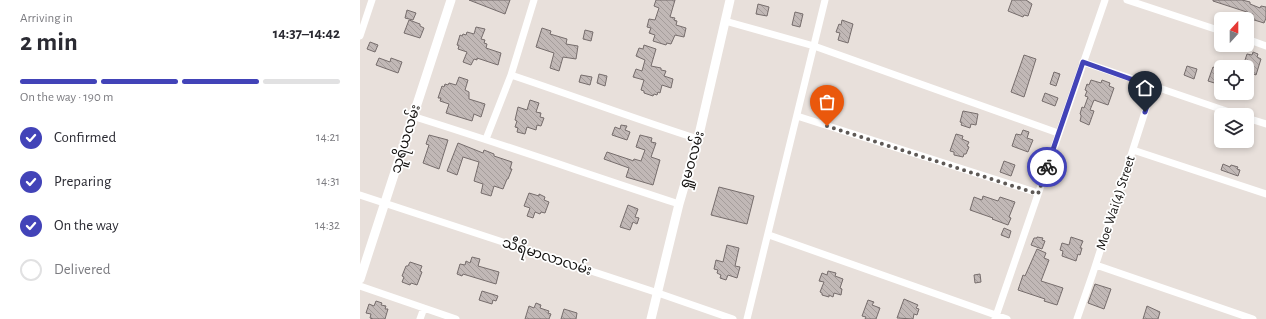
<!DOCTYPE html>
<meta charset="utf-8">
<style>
:root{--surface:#fff;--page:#f2f2f3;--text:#2b2b33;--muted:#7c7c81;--line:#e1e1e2;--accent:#4243b8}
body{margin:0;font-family:"Alegreya Sans","Noto Sans Myanmar",sans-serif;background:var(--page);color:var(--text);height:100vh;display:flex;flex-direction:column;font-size:15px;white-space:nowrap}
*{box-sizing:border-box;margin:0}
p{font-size:13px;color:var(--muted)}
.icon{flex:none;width:22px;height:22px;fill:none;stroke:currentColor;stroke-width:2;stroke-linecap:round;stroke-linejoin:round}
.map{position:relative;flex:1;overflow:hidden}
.drawer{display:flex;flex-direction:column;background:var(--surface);width:360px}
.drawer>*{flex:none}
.needle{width:26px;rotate:21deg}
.controls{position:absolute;left:854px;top:12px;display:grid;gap:8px}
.controls a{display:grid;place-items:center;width:40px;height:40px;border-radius:6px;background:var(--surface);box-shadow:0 2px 6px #0003;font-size:20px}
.pin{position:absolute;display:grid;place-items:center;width:34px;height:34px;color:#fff;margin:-41px -17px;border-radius:50% 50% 50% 0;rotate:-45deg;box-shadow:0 0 4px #0007}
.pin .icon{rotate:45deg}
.courier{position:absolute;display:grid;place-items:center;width:40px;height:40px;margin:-20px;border:3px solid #4243b8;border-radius:50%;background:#fff;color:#222;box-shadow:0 1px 5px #0007}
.overview em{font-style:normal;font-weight:600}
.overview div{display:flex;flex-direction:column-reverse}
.overview{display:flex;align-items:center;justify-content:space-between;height:68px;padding:0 20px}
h1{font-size:26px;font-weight:600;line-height:30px}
.bar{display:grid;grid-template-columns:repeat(4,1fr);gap:6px 4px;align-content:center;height:48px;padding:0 20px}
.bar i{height:5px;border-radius:3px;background:var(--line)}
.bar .on{background:var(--accent)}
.bar p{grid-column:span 4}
ol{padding:0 20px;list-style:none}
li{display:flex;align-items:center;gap:12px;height:44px}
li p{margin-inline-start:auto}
li .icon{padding:4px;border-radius:50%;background:var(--accent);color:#fff;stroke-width:4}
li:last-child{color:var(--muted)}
li i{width:22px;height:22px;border:2px solid var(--line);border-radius:50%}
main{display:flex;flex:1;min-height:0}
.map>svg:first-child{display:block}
</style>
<main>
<section class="drawer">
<div class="overview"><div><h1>2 min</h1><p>Arriving in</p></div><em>14:37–14:42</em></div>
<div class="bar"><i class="on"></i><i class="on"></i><i class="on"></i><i></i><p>On the way · 190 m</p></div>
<ol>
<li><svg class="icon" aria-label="check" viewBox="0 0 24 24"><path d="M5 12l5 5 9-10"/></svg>Confirmed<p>14:21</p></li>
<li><svg class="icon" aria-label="check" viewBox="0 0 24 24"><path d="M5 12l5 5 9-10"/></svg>Preparing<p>14:31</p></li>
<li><svg class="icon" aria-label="check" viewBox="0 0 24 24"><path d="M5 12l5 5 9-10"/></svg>On the way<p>14:32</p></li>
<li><i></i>Delivered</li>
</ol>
</section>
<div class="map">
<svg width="906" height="319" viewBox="0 0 906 319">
<defs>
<pattern id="building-back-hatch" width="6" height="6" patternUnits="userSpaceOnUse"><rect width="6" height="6" fill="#c1b8b6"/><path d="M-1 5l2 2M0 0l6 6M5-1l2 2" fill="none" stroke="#a59d9b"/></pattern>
</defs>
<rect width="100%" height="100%" fill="#e8e0db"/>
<path fill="url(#building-back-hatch)" stroke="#766d6c" d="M 109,0 L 150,0 L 145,14 Z
M 296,0 L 315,0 L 310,17 L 315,18 L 314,20 L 317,21 L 316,25 L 326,28 L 324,37 L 315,35 L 311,44 L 307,43 L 306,45 L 293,41 L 295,35 L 289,33 L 291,28 L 287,27 L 289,19 L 295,20 L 299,8 L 294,6 Z
M 652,0 L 666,0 L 672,4 L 668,16 L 664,15 L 663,17 L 648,11 Z
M 853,0 L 882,0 L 890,2 L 890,4 L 900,8 L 901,6 L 906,7 L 906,18 L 904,23 L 891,19 L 893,14 L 853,1 Z
M 398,4 L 409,7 L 407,16 L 396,14 Z
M 47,10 L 56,13 L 53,20 L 45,18 Z
M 435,12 L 443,14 L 440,27 L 432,25 Z
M 49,20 L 60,24 L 60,26 L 64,28 L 60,38 L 44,33 Z
M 482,20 L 493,24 L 488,43 L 478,40 L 480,33 L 476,32 L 479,24 L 481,25 Z
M 116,27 L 125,29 L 121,39 L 125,40 L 124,43 L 127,44 L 126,48 L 141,53 L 138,65 L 117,58 L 117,60 L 114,59 L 111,65 L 103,62 L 107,52 L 98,49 L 99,46 L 97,45 L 100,35 L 102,36 L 103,34 L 106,35 L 107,32 L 114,34 Z
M 182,28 L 191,31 L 190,34 L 207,39 L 206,44 L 218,46 L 216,59 L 203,57 L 199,71 L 190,68 L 194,53 L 176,47 Z
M 225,30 L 233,32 L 231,41 L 223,39 Z
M 10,42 L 18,45 L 15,52 L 7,49 Z
M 284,45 L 296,49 L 291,66 L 301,68 L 301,70 L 306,71 L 304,76 L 313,79 L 311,88 L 302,85 L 300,93 L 298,92 L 297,95 L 294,94 L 293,96 L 284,93 L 284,91 L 281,90 L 284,80 L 273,77 L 276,69 L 282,71 L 285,60 L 276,56 L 279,48 L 283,49 Z
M 893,52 L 898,54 L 897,57 L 901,59 L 896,75 L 887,71 L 887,67 L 876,67 L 878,61 L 884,63 L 887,54 L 892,55 Z
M 664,55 L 676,59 L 664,97 L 651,92 Z
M 19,58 L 30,62 L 31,58 L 42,62 L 38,73 L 16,65 Z
M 827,66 L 837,69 L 834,79 L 824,75 Z
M 853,67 L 861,70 L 861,85 L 848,81 Z
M 694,72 L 700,74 L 696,86 L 690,84 Z
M 239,74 L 247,76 L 245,86 L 237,83 Z
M 221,75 L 232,77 L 230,85 L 219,82 Z
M 99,77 L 108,80 L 105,90 L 109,92 L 109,99 L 125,104 L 121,117 L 114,114 L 112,121 L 86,113 L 89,104 L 80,101 L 81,98 L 78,98 L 82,86 L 84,87 L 85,84 L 88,85 L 89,83 L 96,85 Z
M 731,80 L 741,83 L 742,80 L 750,83 L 749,86 L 754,88 L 748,105 L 734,100 L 730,110 L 734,111 L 729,125 L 720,121 L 721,117 L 721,115 L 720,114 L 722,107 L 724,108 L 728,97 L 725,96 L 727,91 L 725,90 L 727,84 L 729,85 Z
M 685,93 L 698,98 L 695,106 L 682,101 Z
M 170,100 L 179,103 L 176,112 L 181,113 L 180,117 L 184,118 L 181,126 L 177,125 L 176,130 L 167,127 L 165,134 L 157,132 L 158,128 L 155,127 L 157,121 L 155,120 L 158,107 L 167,110 Z
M 603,111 L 618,114 L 616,125 L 611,124 L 610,128 L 601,125 L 602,123 L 600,122 Z
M 261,125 L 267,126 L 265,130 L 270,132 L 267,140 L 252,135 L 255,127 L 260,129 Z
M 663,130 L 669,132 L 667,138 L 673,140 L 668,152 L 652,146 L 656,134 L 661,135 Z
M 596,134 L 603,136 L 602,139 L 609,142 L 607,146 L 609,147 L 606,154 L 604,154 L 603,157 L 594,155 L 594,152 L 590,151 Z
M 69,135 L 88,140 L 79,169 L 63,163 L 69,145 L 66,144 Z
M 280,135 L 292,138 L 291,142 L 296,143 L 291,157 L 300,160 L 293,185 L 266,177 L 269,168 L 244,159 L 247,152 L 271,160 L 273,161 L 274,159 L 281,161 L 285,150 L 276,147 Z
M 98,143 L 123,153 L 124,150 L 134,154 L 134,156 L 152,162 L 150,169 L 152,169 L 148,179 L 147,179 L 143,189 L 134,186 L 131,196 L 121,193 L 123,184 L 114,181 L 119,162 L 103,157 L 97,175 L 87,171 Z
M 644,161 L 655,165 L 651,176 L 640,172 Z
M 863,164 L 870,167 L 871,165 L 878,167 L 877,169 L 880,170 L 878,176 L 861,170 Z
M 359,187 L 394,196 L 387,224 L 351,215 Z
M 169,193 L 179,196 L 179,194 L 185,197 L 184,200 L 189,202 L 185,213 L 181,212 L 180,214 L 175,212 L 173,218 L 167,216 L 170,208 L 164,206 Z
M 623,196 L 638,201 L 640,197 L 655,202 L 649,217 L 651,218 L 648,225 L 632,219 L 633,218 L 610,210 L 614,197 L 622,200 Z
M 268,205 L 278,209 L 275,217 L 279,218 L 277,224 L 273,222 L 270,230 L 260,227 Z
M 644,228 L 651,231 L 649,238 L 641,235 Z
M 677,237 L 683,238 L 682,240 L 685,241 L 682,249 L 671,245 L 674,238 L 677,238 Z
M 711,237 L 723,241 L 720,248 L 722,248 L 720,255 L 718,254 L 716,261 L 702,256 L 703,251 L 700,250 L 702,243 L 709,245 Z
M 367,245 L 379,248 L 375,266 L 380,267 L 377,278 L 368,275 L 366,280 L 360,278 L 361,275 L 357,273 L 358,270 L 354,269 L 356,260 L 363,262 Z
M 677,249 L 686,253 L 684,258 L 689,260 L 681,281 L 703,288 L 697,305 L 684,301 L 685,299 L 658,290 L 663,275 L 665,276 Z
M 112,257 L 120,259 L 118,266 L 139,272 L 136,284 L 103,274 L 102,276 L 97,274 L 100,264 L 105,265 L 106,261 L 110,263 Z
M 50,262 L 62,266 L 60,271 L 62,272 L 57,285 L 51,283 L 50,285 L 42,282 L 44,277 L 42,276 L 46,266 L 48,266 Z
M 468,271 L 476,273 L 475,276 L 483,279 L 480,288 L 482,289 L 481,295 L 474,293 L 473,297 L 469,295 L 469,297 L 462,295 L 462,293 L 460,292 L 464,282 L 459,281 L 462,273 L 467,275 Z
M 620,274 L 621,282 L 615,283 L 614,275 Z
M 735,284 L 751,289 L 744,309 L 728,303 Z
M 122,291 L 138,296 L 136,301 L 133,300 L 132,304 L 119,300 Z
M 544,299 L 558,305 L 556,308 L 559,309 L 557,315 L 554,314 L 553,319 L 537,318 Z
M 508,300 L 514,302 L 512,305 L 520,308 L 516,319 L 505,319 L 506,317 L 502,316 Z
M 16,301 L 22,303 L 21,305 L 26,306 L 25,309 L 28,309 L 25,319 L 13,319 L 10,318 L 11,314 L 6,313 L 9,304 L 14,306 Z
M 176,303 L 181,305 L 180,308 L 189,311 L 188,313 L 191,314 L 189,319 L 165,319 L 169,306 L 174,308 Z
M 787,306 L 800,312 L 798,319 L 783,319 Z
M 204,309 L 217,313 L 216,319 L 201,319 Z"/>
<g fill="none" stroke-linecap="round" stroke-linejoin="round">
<path stroke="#fff" stroke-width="7" d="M 767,0 L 861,31
M 365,21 L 454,46 L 698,133
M 0,36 L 12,0
M 887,39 L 906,46
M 723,62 L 878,115
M 151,75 L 174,0
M 52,116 C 142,144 230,175 319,204
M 437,116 L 678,193
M 887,118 L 906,124
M 126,139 L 151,75 C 214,96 275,119 338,139
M 773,150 L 906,194
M 0,195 L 298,293 L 373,319
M 409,235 L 647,319
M 736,265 L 893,319
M 0,286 L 96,319
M 60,319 L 64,308
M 387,319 L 465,0
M 635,319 L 745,0
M 717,319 L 733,273 L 793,87"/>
<path stroke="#fff" stroke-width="9" d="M 0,279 L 91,0
M 291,319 L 319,204 L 338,139 L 370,0"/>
</g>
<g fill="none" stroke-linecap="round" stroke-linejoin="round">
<path stroke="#5e5956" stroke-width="4" stroke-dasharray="0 7.2" d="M 467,126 L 678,194 L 687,167"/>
<path stroke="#4243b8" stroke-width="5" d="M 687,167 L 723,62 L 793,87 L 785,112"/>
</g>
<g text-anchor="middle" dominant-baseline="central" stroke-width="3.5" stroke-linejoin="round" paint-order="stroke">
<g font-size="14" fill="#13110f" stroke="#fff">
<text transform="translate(46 139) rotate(-73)">သူရိယလမ်း</text>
<text transform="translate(332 160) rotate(-74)">ရှုမဝလမ်း</text>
<text transform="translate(756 203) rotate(-72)">Moe Wai(4) Street</text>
<text transform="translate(187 257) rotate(18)">သီရိမာလာလမ်း</text>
</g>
</g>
</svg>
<div class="controls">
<a><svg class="needle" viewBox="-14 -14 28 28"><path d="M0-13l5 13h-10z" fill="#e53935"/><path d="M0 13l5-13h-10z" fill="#7c7c81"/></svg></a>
<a><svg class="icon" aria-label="locate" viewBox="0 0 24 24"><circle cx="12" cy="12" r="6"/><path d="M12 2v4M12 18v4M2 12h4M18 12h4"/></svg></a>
<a><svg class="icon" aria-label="layers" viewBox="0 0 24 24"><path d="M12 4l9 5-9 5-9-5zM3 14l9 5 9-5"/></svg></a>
</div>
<div class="pin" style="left:467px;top:126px;background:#ea580c"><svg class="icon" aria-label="bag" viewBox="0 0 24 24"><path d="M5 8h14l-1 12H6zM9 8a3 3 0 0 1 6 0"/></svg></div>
<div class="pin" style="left:785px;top:112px;background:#1f2937"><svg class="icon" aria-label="home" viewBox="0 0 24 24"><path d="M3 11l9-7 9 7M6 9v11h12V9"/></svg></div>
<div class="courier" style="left:687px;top:167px"><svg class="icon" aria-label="bike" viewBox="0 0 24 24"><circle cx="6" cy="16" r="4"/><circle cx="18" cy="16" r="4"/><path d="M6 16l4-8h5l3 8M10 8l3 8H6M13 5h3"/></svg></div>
</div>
</main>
